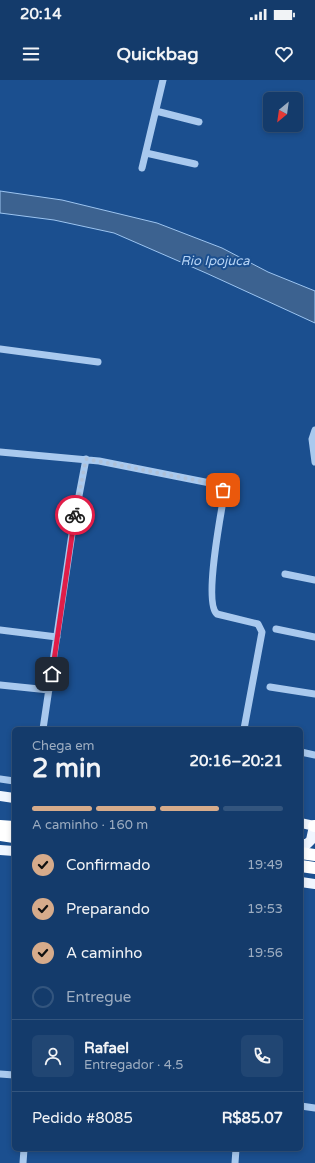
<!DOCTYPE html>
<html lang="pt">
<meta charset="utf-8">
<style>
:root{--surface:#143b6b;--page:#214673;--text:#f1f3f6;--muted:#9dadc1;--line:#33557e;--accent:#d6ab8b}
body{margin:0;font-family:"Varela Round",sans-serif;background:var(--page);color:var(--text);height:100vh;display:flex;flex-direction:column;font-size:15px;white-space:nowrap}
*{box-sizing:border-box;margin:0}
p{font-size:13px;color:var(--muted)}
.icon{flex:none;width:22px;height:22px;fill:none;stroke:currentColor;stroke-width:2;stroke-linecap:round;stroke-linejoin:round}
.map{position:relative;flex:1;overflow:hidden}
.panel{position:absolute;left:12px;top:647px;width:291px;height:424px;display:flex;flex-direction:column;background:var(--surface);border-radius:6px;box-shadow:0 2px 6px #0003,0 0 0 1px var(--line)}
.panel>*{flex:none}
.needle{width:26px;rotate:209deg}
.tools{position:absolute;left:263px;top:12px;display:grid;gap:8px}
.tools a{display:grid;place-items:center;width:40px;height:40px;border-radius:6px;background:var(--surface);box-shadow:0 2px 6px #0003,0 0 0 1px var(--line);font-size:20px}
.pin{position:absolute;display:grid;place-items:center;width:34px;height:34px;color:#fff;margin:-17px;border-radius:8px;box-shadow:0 2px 6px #0006}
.courier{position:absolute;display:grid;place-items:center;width:40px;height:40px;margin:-20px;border:3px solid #e11d48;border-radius:50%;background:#fff;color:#222;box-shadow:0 1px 5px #0007}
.summary em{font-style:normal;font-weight:800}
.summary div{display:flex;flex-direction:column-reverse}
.summary{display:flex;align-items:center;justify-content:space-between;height:68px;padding:0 20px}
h1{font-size:26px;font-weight:800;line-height:30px}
.bar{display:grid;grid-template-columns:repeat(4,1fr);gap:6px 4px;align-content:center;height:48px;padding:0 20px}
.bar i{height:5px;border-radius:3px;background:var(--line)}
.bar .current{background:var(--accent)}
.bar p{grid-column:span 4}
.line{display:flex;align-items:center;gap:10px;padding:0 20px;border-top:1px solid var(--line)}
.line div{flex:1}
.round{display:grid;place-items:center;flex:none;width:42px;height:42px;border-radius:6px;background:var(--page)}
ol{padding:0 20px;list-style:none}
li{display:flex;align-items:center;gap:12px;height:44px}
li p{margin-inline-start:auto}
li .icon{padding:4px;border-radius:50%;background:var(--accent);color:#111;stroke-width:4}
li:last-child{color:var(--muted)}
li i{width:22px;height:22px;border:2px solid var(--line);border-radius:50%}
.status{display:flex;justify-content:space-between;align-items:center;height:28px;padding:0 20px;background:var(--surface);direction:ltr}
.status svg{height:11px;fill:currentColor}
header{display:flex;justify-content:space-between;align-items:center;height:52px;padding:0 20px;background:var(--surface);font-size:18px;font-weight:800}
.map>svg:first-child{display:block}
</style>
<div class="status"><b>20:14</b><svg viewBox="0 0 49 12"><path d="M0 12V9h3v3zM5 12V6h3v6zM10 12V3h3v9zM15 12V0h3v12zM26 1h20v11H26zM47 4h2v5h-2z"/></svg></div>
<header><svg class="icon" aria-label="menu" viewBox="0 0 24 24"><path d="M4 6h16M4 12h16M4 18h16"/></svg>Quickbag<svg class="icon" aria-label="heart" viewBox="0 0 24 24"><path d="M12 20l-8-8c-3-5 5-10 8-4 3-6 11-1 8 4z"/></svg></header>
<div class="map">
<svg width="315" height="1083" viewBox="0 0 315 1083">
<rect width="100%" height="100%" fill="#1b4f8f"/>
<path fill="#3c6290" stroke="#9cc4f0" d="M 0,111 L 62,120 L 157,143 L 222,168 L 268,192 L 315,211 L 315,243 L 206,193 L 114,153 L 54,140 L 0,133 Z"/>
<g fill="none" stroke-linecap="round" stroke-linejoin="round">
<path stroke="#a9c9ee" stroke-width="7" d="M 156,31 L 199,42
M 146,73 L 195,84
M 142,88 L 163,0
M 0,269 L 98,282
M 315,350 L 312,359 L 315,382
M 0,372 L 99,381 L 210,403 L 219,406 L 223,410 L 223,421 C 220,439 204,524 217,534 L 258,544 L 262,552 L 244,649
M 285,494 L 315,500
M 276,549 L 315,557
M 0,550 L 57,557
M 0,605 L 49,610
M 270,607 L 315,614
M 43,649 L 73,447 L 86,379
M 301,672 L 315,675
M 0,699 L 14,701
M 0,994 L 14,995
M 301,1026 L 315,1028
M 23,1083 L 24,1069
M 235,1083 L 236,1069"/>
<path stroke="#f0f6ff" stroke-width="10" d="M 0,716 L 14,718
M 301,743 L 314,746 L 311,760 L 307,764 L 301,764
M 0,770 L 14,771
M 301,802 L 315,804"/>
<path stroke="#fff" stroke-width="12" d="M 0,746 L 14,747
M 314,746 L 315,746
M 0,755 L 14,757
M 301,773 L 315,775
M 301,786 L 315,788"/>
</g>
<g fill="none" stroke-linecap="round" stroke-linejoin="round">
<path stroke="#afc1d8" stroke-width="4" stroke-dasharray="0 7.2" d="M 75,435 L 86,379 L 108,383 L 210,403 L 219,406 L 223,410"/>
<path stroke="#e11d48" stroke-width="5" d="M 52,594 L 75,435"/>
</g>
<g text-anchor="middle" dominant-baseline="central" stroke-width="4" stroke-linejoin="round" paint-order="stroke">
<g font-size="13" font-style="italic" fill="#b5d3f5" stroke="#1b4f8f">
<text x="215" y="181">Rio Ipojuca</text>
</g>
</g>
</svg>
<div class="tools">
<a><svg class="needle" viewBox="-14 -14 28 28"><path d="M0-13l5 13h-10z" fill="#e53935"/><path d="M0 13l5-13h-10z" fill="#9dadc1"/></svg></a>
</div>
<div class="pin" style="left:223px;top:410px;background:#ea580c"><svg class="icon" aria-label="bag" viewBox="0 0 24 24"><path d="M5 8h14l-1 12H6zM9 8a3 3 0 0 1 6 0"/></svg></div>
<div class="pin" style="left:52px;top:594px;background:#1f2937"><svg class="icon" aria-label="home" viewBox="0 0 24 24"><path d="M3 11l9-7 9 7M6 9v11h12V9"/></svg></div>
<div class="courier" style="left:75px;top:435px"><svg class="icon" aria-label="bike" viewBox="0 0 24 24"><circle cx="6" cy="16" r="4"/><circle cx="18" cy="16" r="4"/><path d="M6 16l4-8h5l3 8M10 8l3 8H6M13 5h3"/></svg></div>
<section class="panel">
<div class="summary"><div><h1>2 min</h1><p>Chega em</p></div><em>20:16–20:21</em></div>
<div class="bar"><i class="current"></i><i class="current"></i><i class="current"></i><i></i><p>A caminho · 160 m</p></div>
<ol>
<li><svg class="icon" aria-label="check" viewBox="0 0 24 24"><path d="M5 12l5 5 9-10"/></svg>Confirmado<p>19:49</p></li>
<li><svg class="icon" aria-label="check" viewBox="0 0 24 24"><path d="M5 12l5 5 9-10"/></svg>Preparando<p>19:53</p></li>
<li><svg class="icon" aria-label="check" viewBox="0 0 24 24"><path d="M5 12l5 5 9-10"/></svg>A caminho<p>19:56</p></li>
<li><i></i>Entregue</li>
</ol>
<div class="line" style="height:72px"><a class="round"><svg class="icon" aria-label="person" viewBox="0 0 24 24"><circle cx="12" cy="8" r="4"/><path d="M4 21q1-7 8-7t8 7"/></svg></a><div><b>Rafael</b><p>Entregador · 4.5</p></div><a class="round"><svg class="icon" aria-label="phone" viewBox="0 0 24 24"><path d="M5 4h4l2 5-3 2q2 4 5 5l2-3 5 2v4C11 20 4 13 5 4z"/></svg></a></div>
<div class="line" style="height:52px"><div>Pedido #8085</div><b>R$85.07</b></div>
</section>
</div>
